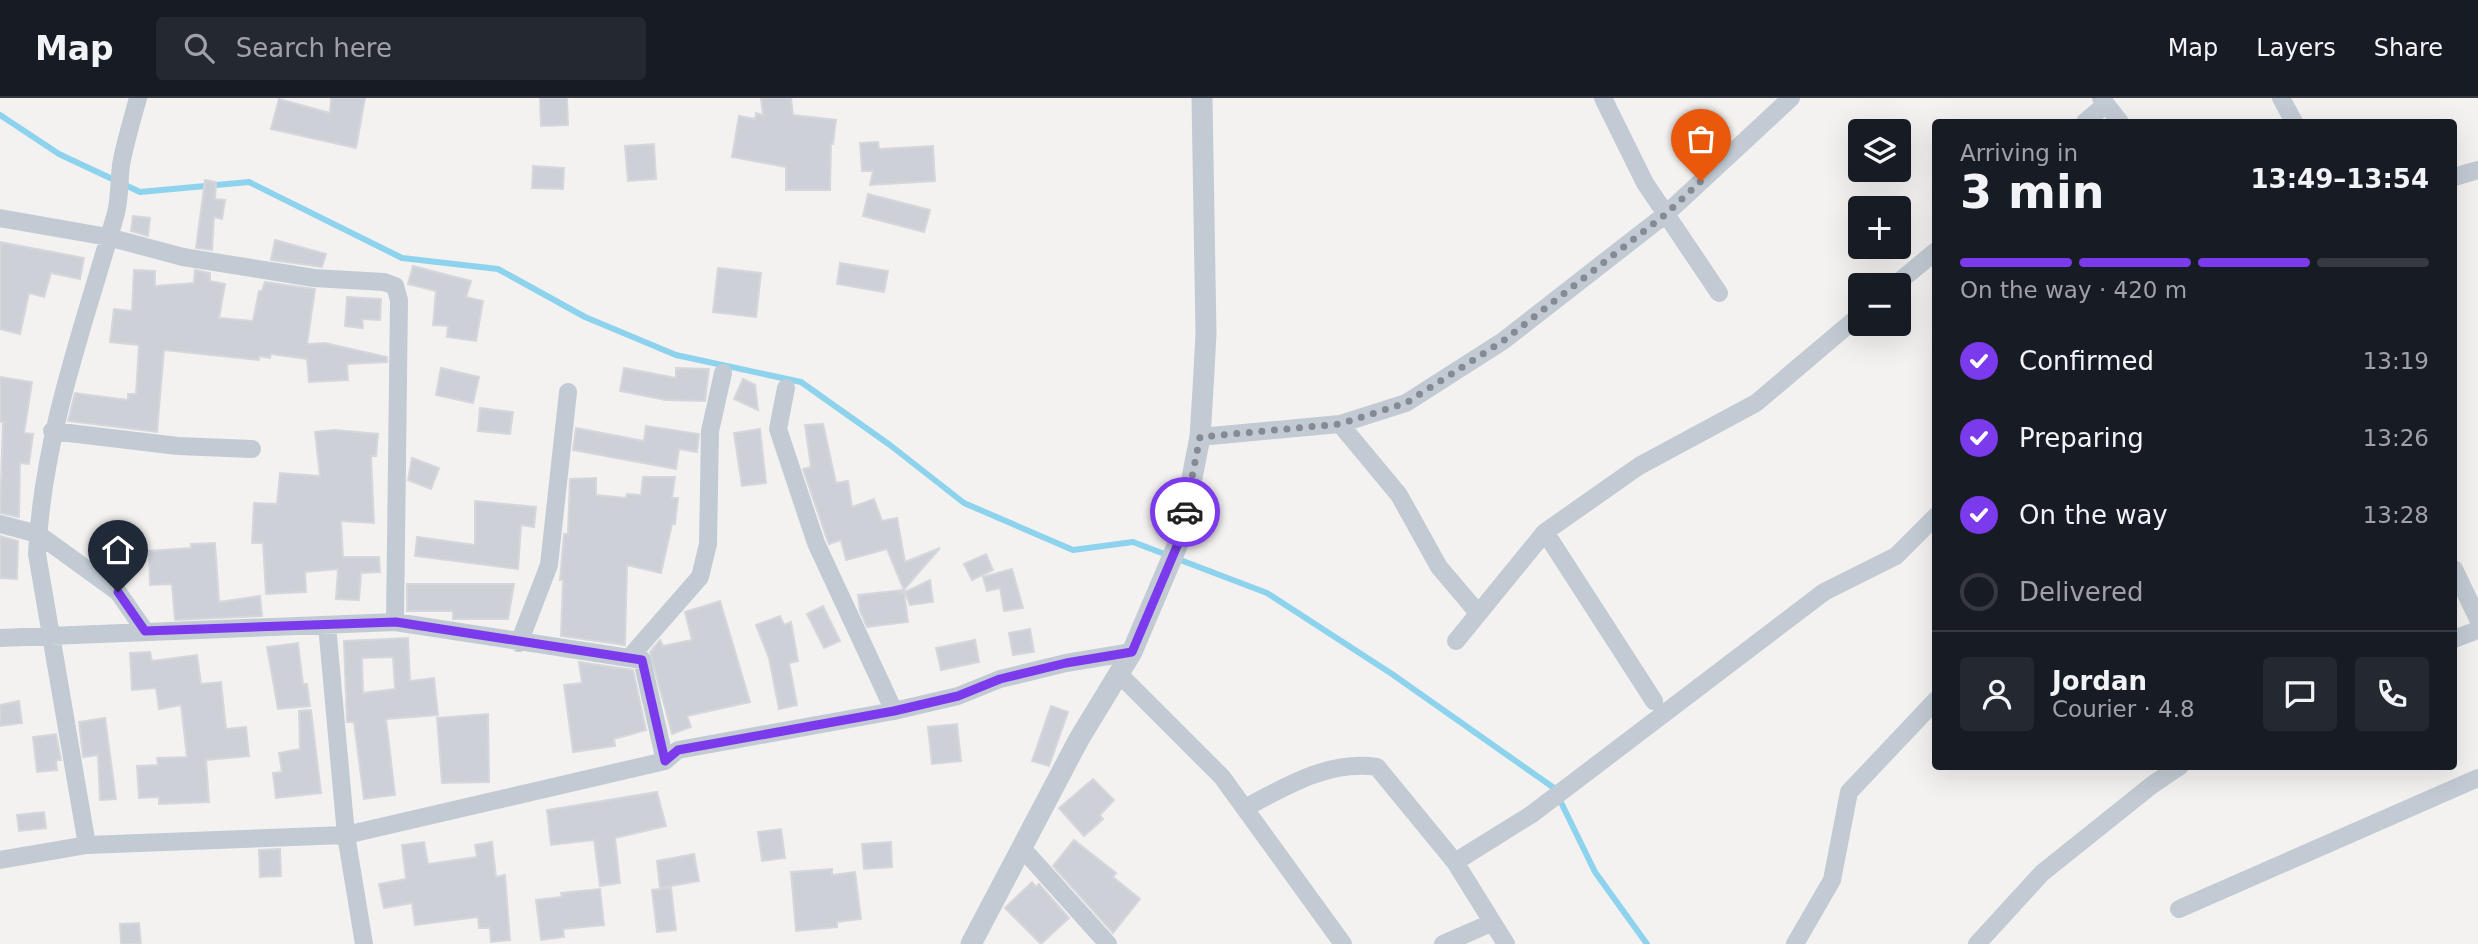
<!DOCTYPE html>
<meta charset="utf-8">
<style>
:root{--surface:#171b24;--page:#242831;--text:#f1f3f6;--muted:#9ea1a6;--line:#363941;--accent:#7c3aed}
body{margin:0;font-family:"DejaVu Sans",sans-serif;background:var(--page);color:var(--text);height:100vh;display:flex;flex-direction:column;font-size:26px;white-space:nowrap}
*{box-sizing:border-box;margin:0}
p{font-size:23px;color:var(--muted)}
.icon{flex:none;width:38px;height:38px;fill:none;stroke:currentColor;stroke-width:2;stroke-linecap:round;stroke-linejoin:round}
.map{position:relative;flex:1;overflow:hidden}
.sheet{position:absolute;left:1932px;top:21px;width:525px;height:651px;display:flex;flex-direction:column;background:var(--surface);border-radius:7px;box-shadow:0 7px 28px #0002}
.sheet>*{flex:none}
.buttons{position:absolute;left:1848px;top:21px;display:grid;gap:14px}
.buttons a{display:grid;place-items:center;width:63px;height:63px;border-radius:7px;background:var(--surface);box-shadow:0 7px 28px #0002;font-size:35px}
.pin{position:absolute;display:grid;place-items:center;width:60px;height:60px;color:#fff;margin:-72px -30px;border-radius:50% 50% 50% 0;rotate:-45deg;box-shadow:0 0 7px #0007}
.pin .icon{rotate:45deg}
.courier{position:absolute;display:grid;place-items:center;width:70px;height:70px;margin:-35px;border:5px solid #7c3aed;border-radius:50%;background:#fff;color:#222;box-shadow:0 2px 9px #0007}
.summary em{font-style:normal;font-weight:600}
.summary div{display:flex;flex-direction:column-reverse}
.summary{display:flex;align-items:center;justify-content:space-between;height:119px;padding:0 28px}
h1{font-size:46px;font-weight:600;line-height:52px}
.bar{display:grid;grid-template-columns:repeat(4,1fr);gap:10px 7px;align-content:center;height:84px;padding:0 28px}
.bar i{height:9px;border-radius:5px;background:var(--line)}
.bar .on{background:var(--accent)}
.bar p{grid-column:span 4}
.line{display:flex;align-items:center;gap:18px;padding:0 28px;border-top:2px solid var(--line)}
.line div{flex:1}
.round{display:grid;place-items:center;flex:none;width:74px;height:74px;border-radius:7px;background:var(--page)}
ol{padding:0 28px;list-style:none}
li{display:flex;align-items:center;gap:21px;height:77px}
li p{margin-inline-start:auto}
li .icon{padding:7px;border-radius:50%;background:var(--accent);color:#fff;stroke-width:4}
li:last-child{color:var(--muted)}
li i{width:38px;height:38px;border:4px solid var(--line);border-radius:50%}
header{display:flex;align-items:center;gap:42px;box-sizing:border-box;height:98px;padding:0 35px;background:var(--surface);border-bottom:2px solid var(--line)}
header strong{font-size:33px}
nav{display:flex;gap:38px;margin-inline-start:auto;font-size:24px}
.search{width:490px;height:63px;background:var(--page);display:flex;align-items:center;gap:18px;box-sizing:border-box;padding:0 24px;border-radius:7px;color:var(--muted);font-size:26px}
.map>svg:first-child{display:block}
</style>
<header>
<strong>Map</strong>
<div class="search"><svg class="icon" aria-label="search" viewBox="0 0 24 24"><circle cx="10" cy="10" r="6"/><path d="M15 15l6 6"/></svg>Search here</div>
<nav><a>Map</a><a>Layers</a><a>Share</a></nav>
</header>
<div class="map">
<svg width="2478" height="846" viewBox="0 0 2478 846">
<rect width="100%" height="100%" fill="#f4f2f1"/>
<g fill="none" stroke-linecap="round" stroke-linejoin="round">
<path stroke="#8ed3ed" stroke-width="6" d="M 0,17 L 59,56 L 140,94 L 249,84 L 402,160 L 498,171 L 585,219 L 676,257 L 801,284 L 890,347 L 964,405 L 1073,452 L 1133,444 L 1267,495 L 1392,576 L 1554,690 L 1595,774 L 1647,846"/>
</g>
<path fill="#cdd0d7" stroke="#d5d7dd" stroke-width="2" fill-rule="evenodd" d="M 331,0 L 365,0 L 356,50 L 271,31 L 279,1 L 330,15 Z
M 540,0 L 567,0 L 568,27 L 541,28 Z
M 761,0 L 791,0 L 793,17 L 836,22 L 833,46 L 831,46 L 830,92 L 786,92 L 786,69 L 732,59 L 739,18 L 755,21 L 756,15 L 763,17 Z
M 878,44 L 879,51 L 933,48 L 935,83 L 870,87 L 873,73 L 862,73 L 860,45 Z
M 654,46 L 656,81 L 628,83 L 625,48 Z
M 533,68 L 564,70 L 563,91 L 532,90 Z
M 205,82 L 216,84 L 215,101 L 225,102 L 222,121 L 214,119 L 212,152 L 196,150 Z
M 868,96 L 930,112 L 924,134 L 863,118 Z
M 133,118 L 150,120 L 148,138 L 131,133 Z
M 275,142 L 326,156 L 322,169 L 271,162 Z
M 0,144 L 84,160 L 80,181 L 51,175 L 44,199 L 29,195 L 20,236 L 0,231 Z
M 840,165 L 888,173 L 884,194 L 837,186 Z
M 413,168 L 471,183 L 466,199 L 483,203 L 476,243 L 447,239 L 448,228 L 433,227 L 436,193 L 408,186 Z
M 718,170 L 761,175 L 756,219 L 713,214 Z
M 134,172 L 155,173 L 155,188 L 194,185 L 195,172 L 210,175 L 210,183 L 225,186 L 219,220 L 253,223 L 259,193 L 262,193 L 265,184 L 315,191 L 307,246 L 325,245 L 387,259 L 387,264 L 347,266 L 348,282 L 309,284 L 307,261 L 271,256 L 270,260 L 259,258 L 259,262 L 164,252 L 157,334 L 68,323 L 75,295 L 128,302 L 128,296 L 136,296 L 139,247 L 110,244 L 114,211 L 132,213 Z
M 347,199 L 381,201 L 380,222 L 362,221 L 363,230 L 345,228 Z
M 441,270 L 479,279 L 473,305 L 436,297 Z
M 624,270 L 676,280 L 676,270 L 709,271 L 705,303 L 666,302 L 620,293 Z
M 0,279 L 32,284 L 24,335 L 33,336 L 29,366 L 20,365 L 19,419 L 0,415 L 3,324 L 0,324 Z
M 743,281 L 755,287 L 758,312 L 734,301 Z
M 480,310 L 513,314 L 510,336 L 478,333 Z
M 823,326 L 836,385 L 848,383 L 852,409 L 874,401 L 882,423 L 897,420 L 905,464 L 940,450 L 901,495 L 904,494 L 908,524 L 867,529 L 860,513 L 858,497 L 904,492 L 887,451 L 846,462 L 841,442 L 829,446 L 827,441 L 803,371 L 811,369 L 805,327 Z
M 646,328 L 699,336 L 697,354 L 679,351 L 676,371 L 573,352 L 576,330 L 644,343 Z
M 760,331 L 766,385 L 742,388 L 734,335 Z
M 335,332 L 378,336 L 376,358 L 371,358 L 374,425 L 341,423 L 343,459 L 379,459 L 380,474 L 361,475 L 359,502 L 336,501 L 338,471 L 305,474 L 306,494 L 266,496 L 263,445 L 252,445 L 254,405 L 277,406 L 280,375 L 320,378 L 315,334 Z
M 412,360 L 439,370 L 431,391 L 408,382 Z
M 643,379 L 675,379 L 672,400 L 678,400 L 675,426 L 672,426 L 661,475 L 627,467 L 625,547 L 561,538 L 563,482 L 560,482 L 564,436 L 568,436 L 570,381 L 596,380 L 596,397 L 626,400 L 627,396 L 641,397 Z
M 475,403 L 536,409 L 534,429 L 521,427 L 518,471 L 415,458 L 417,439 L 475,447 Z
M 0,438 L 18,443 L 17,481 L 0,480 Z
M 215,445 L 219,504 L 260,498 L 262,518 L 175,522 L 172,486 L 150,487 L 149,453 L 191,450 L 191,446 Z
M 986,456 L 993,472 L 972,482 L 964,466 Z
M 1012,471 L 1023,510 L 1004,513 L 1000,490 L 987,493 L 983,479 Z
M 930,482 L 933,504 L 910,507 L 905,494 Z
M 407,486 L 514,486 L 508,521 L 453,521 L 453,513 L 407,513 Z
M 720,503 L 750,604 L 687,618 L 691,629 L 672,636 L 650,554 L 660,542 L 663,548 L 692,542 L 685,514 Z
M 823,508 L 840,543 L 824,550 L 807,516 Z
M 780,518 L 784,527 L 791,524 L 798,563 L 789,565 L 797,607 L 779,611 L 769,560 L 756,527 Z
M 1030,531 L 1034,554 L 1013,557 L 1009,535 Z
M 408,540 L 410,583 L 434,580 L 438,617 L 386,621 L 395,697 L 364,701 L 354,624 L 347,624 L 344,543 ZM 393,559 L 395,591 L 363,595 L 362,560 Z
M 975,542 L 979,564 L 941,572 L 936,550 Z
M 298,545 L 303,586 L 307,586 L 310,608 L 278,611 L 267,549 Z
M 150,554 L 152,563 L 197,557 L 201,586 L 221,584 L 226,631 L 246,629 L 249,658 L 206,662 L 209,704 L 159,706 L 159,699 L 139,700 L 137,668 L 158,667 L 157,660 L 187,659 L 181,607 L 159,611 L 156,590 L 132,592 L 130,555 Z
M 579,564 L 633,572 L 646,632 L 614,641 L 615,648 L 573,654 L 564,587 L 582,585 Z
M 19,603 L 22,625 L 0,628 L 0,607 Z
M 1051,608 L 1068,614 L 1049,668 L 1032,663 Z
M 311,612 L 321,695 L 276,700 L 273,675 L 282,674 L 279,655 L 300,651 L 299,613 Z
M 488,616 L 489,684 L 442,685 L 437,620 Z
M 105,620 L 116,701 L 100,702 L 98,657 L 83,659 L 79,624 Z
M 957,626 L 961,663 L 932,666 L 928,629 Z
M 56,636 L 61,662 L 56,662 L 57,672 L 37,674 L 33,639 Z
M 1093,681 L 1114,702 L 1100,717 L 1103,721 L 1084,738 L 1059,710 Z
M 657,694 L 666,728 L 615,740 L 620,785 L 600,788 L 594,742 L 551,747 L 547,712 Z
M 44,714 L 46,730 L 19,733 L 17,717 Z
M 781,731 L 785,760 L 762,763 L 758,734 Z
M 1074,742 L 1116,775 L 1113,779 L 1140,801 L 1113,835 L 1053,768 Z
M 424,744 L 428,766 L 477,759 L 475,747 L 492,744 L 496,779 L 505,777 L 510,842 L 491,844 L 490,830 L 479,830 L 478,819 L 415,827 L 412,805 L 384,810 L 379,786 L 406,781 L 402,747 Z
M 891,744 L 892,769 L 864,771 L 862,746 Z
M 280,751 L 281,778 L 260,779 L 259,752 Z
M 694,756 L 699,783 L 660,790 L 657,763 Z
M 832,771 L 832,777 L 855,774 L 861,821 L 837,824 L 837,829 L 796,833 L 791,774 Z
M 1032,784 L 1036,789 L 1039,786 L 1069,820 L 1041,846 L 1005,810 Z
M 671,790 L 676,832 L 657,834 L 652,792 Z
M 600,791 L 604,827 L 563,831 L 564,839 L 541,842 L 536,802 L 562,799 L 561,795 Z
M 139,825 L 141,846 L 121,846 L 120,826 Z"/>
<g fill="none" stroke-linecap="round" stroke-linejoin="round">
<path stroke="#c2cbd3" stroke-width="18" d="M 1603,0 L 1645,85 L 1719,195
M 2101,0 L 2120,24
M 2281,0 L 2294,24
M 2085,24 L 2106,6
M 2454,79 L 2478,72
M 0,120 L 108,139 L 183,159 L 314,180 L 384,184 L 395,188 L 399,202 L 395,524
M 1895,187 L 1936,153
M 786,290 L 778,331 L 816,445 L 894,613
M 1340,326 L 1399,397 L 1439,469 L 1478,515
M 52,333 L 178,348 L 252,351
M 1200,339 L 1340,326 L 1406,305 L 1503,243 L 1666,116 L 1791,0
M 0,426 L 38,436 L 118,494 L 145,533
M 1545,434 L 1654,603
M 2454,471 L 2478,521
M 327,527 L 346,737 L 364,846
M 0,540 L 395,524 L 642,562 L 665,663
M 2454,541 L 2478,532
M 1456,543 L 1545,434 L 1639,368 L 1756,305 L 1860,217
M 519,545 L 549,467 L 568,294
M 630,559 L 700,479 L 708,446 L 710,333 L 723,275
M 1119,576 L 1222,679 L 1343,846
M 1245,710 C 1286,688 1329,662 1377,669 L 1455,764 L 1506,846
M 87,747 L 37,456 C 43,336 84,228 116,115 C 120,99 119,83 121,67 C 125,45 132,22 138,0
M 1022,750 L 1108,846
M 0,762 L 87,747 L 346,737 L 665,663 L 678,652 L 894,613 L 958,598 L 1000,581 L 1066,565 L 1132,554
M 1455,764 L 1532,716 L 1824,494 L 1896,458 L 1936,418
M 2179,811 L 2478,680
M 1443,846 L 1491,825
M 1795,846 L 1832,782 L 1849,694 L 1936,602
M 1977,846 L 2042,775 L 2152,687 L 2180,668"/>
<path stroke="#c2cbd3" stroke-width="21" d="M 971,846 L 1079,641 L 1132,554 L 1180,441 L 1200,339 L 1203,291 L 1206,236 L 1202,0"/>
</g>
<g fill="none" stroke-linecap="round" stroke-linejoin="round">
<path stroke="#858b92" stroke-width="7" stroke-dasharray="0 12.6" d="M 1185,414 L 1200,339 L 1340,326 L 1406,305 L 1503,243 L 1666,116 L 1701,83"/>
<path stroke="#7c3aed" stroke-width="9" d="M 118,494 L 145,533 L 396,524 L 642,562 L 665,663 L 678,652 L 894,613 L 958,598 L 1000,581 L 1066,565 L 1132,554 L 1180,441 L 1185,414"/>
</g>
</svg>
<div class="buttons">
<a><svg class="icon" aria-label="layers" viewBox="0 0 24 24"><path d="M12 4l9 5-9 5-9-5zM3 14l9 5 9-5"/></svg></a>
<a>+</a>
<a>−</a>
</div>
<div class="pin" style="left:1701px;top:83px;background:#ea580c"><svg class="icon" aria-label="bag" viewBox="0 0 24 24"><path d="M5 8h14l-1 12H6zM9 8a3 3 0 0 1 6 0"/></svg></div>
<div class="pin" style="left:118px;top:494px;background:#1f2937"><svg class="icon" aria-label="home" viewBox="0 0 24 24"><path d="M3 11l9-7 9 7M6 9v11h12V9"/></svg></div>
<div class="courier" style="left:1185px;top:414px"><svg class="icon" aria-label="car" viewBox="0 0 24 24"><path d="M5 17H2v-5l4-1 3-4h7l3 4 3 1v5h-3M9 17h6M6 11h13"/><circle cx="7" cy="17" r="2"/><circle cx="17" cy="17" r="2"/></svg></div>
<section class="sheet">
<div class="summary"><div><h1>3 min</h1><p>Arriving in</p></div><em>13:49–13:54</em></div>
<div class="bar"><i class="on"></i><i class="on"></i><i class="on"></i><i></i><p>On the way · 420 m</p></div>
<ol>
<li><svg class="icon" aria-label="check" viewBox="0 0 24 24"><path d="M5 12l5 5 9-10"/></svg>Confirmed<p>13:19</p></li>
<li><svg class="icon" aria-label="check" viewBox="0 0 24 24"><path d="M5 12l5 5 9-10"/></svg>Preparing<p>13:26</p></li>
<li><svg class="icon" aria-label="check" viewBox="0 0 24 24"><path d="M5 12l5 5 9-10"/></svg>On the way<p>13:28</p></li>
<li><i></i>Delivered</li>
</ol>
<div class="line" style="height:126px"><a class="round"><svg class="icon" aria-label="person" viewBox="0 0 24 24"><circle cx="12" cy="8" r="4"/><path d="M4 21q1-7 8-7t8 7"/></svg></a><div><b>Jordan</b><p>Courier · 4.8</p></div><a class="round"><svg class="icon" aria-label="chat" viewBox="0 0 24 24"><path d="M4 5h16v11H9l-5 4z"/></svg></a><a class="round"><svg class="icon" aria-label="phone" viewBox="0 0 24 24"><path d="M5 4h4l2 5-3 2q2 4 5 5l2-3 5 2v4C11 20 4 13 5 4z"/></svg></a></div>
</section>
</div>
